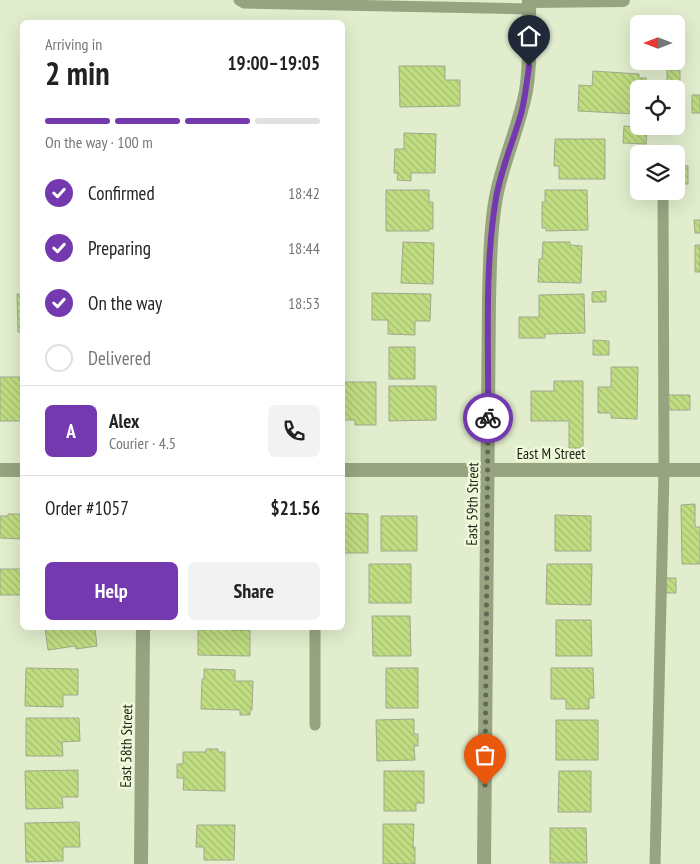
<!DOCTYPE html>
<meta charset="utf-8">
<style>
:root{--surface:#fff;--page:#f2f2f2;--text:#222;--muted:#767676;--line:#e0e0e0;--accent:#7439af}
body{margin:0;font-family:"PT Sans Narrow",sans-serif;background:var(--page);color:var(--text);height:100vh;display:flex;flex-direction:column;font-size:19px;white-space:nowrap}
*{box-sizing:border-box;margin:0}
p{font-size:16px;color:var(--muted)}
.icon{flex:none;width:28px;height:28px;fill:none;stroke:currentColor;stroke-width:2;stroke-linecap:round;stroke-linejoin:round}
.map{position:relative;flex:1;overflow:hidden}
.side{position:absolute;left:20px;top:20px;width:325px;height:610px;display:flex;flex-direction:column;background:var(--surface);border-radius:8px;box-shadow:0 5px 20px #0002}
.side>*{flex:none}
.needle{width:32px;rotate:270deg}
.tools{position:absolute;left:630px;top:15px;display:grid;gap:10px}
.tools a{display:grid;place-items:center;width:55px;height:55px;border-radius:8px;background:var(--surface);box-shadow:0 5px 20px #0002;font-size:25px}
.pin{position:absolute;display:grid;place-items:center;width:42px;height:42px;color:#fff;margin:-51px -21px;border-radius:50% 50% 50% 0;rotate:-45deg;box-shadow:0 0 5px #0007}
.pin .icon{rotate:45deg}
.courier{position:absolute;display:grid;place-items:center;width:50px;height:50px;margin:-25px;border:4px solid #7439af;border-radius:50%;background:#fff;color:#222;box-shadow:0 1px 6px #0007}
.head em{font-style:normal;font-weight:700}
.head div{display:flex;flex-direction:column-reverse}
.head{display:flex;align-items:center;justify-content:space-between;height:85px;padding:0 25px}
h1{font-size:32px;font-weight:700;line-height:38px}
.bar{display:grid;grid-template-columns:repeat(4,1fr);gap:8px 5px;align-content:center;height:60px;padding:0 25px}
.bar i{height:6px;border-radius:4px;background:var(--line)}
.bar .on{background:var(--accent)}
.bar p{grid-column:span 4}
.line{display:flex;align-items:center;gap:12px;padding:0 25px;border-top:1px solid var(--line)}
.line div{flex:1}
.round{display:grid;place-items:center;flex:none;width:52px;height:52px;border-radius:8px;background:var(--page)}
ol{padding:0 25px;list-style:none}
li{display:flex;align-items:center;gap:15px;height:55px}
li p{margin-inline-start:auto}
li .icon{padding:5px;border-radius:50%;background:var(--accent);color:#fff;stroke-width:4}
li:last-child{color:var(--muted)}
li i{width:28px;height:28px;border:2px solid var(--line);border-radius:50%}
.button{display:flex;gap:10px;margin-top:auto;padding:10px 25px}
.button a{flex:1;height:58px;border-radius:8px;background:var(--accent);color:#fff;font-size:20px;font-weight:700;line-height:58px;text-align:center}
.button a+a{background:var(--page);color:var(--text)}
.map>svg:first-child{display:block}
</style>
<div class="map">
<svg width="700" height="864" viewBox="0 0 700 864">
<defs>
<pattern id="building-back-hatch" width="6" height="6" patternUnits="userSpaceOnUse" patternTransform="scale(1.25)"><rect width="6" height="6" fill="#c0dd82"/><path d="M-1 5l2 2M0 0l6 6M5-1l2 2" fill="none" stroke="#a4bd6f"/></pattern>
</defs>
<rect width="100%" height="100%" fill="#e1edcd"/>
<path fill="url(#building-back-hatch)" stroke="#9faa8c" d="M 399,66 L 445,66 L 445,80 L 460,80 L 460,106 L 400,107 Z
M 667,70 L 680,70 L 680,85 L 667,85 Z
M 593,71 L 639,74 L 639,78 L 646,78 L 646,89 L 639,89 L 637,114 L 578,111 L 579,85 L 592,86 Z
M 692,95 L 700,95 L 700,113 L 692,113 Z
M 624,126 L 647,128 L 646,144 L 623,143 Z
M 404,133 L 436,134 L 435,173 L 411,173 L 411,181 L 397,180 L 398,173 L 394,173 L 395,149 L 404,149 Z
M 555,139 L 605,139 L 605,179 L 559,179 L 559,166 L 554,166 Z
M 676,165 L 688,166 L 688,184 L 676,184 Z
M 386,190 L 429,190 L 429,202 L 433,202 L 433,229 L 429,229 L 429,231 L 386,231 Z
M 545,190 L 587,190 L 588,230 L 546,231 L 546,228 L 542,228 L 542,202 L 545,202 Z
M 694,220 L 700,220 L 700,233 L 695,233 Z
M 403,242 L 434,243 L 433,284 L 401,283 Z
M 543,242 L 570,242 L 570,245 L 582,246 L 581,283 L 538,282 L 539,259 L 542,259 Z
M 695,245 L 700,245 L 700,272 L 695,272 Z
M 606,291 L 606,302 L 592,302 L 592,292 Z
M 372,293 L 431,294 L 430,321 L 415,321 L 415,335 L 388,334 L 388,320 L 372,320 Z
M 17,294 L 22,294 L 22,332 L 18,332 Z
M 584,294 L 585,333 L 545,334 L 545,338 L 519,338 L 519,317 L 539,317 L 539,295 Z
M 593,340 L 609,341 L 609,355 L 593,355 Z
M 389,347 L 415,347 L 415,379 L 389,379 Z
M 611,367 L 638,367 L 637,419 L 611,418 L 611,413 L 598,413 L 598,387 L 611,387 Z
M 0,377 L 21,377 L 22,421 L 0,421 Z
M 554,381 L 583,381 L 583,448 L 569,448 L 569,421 L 531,421 L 531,391 L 554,391 Z
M 342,382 L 376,382 L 376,425 L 355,425 L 355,420 L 342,420 Z
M 389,386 L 436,386 L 436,420 L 389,421 Z
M 668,395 L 690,395 L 690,410 L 668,410 Z
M 695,504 L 695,527 L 700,527 L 700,564 L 682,564 L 681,505 Z
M 342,513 L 368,514 L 368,553 L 342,553 Z
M 8,514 L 22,514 L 22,539 L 0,538 L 0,516 L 8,516 Z
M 555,515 L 591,516 L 591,551 L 555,551 Z
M 381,516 L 417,516 L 417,551 L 381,551 Z
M 369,564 L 411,564 L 411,603 L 369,603 Z
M 547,564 L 592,564 L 591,605 L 546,604 Z
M 0,569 L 22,569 L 22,595 L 0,595 Z
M 666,578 L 676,578 L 676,593 L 666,593 Z
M 372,616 L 410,616 L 411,656 L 373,656 Z
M 556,620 L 591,620 L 592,656 L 556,656 Z
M 45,628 L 95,628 L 97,646 L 76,649 L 75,646 L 48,650 Z
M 205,628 L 230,628 L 230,630 L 250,630 L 250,656 L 198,655 L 198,630 L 205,630 Z
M 26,668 L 78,669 L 78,695 L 63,695 L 63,707 L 25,706 Z
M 386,668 L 418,668 L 418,708 L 386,708 Z
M 551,668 L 593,668 L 594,698 L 589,698 L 589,709 L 566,709 L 566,699 L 551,699 Z
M 204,669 L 235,670 L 235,681 L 253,681 L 252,710 L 250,710 L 250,715 L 240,715 L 240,710 L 201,709 L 202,679 L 204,679 Z
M 26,718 L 79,718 L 80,741 L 62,742 L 63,756 L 26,756 Z
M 414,719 L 414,734 L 418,734 L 418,746 L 414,746 L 415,760 L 377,761 L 376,720 Z
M 556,720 L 598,720 L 598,760 L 556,760 Z
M 206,749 L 218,749 L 218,752 L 225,752 L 225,791 L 183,790 L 184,778 L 177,778 L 177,764 L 183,764 L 183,752 L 206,752 Z
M 78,770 L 78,797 L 62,797 L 63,808 L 26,809 L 25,771 Z
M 384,771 L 424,771 L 424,803 L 416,803 L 416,811 L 384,811 Z
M 559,771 L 591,771 L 591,812 L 558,812 Z
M 79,822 L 80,847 L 63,847 L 63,861 L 26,862 L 25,823 Z
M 383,824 L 414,824 L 413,847 L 415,847 L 415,864 L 383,864 Z
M 197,825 L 235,825 L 234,860 L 204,860 L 204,847 L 196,847 Z
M 550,828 L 586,828 L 587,863 L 550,863 Z"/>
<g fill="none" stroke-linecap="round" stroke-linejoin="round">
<path stroke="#97a47f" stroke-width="11" d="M 239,0 L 244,3 L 529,9
M 315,628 L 315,725
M 655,864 L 664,470 L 663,191"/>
<path stroke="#97a47f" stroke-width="14" d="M 529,1 L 623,0
M 0,470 L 22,470
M 342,470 L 700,470
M 141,864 L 143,628
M 484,864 L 489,300 C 490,265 490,231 496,197 C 503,161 519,127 526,91 C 531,61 529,30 529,0"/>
</g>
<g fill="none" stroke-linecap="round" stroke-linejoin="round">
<path stroke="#616855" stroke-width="5" stroke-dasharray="0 9" d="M 485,785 L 488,418"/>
<path stroke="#7439af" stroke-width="6" d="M 488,418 C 489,345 484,270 496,198 C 501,169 513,142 521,114 C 525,98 527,82 529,66"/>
</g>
<g text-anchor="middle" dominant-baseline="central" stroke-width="5" stroke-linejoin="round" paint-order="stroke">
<g font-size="15" fill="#1c2015" stroke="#eefada">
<text x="551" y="453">East M Street</text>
<text transform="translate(472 504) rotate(-89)">East 59th Street</text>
<text transform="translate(126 746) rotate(-89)">East 58th Street</text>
</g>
</g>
</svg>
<div class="tools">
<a><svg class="needle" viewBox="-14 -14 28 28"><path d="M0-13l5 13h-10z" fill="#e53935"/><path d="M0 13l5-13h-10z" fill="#767676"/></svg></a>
<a><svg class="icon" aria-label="locate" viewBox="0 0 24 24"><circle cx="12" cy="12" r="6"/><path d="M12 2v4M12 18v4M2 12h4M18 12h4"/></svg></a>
<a><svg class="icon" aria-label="layers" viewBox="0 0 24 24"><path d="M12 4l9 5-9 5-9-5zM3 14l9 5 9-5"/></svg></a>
</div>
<div class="pin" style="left:485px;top:785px;background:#ea580c"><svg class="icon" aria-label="bag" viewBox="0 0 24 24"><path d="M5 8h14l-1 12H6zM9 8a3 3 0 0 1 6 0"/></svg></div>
<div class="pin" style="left:529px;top:66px;background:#1f2937"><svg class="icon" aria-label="home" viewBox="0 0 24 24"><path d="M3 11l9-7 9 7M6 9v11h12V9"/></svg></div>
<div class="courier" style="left:488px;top:418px"><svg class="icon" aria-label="bike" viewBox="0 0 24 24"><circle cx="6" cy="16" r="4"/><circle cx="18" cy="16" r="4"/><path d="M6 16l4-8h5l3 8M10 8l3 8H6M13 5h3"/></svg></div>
<section class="side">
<div class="head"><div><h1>2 min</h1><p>Arriving in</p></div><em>19:00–19:05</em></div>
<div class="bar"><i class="on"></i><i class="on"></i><i class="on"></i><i></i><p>On the way · 100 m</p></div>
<ol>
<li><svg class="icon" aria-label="check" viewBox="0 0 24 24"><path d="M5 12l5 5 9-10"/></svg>Confirmed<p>18:42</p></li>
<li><svg class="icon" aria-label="check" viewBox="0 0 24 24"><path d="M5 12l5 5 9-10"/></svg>Preparing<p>18:44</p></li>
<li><svg class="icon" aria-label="check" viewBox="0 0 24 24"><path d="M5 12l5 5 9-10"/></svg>On the way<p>18:53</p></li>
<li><i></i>Delivered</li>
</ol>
<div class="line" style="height:90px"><b class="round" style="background:var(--accent);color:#fff">A</b><div><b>Alex</b><p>Courier · 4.5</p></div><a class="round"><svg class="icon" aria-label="phone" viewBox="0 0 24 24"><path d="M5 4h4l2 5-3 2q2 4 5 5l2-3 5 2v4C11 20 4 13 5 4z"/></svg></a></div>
<div class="line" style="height:65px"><div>Order #1057</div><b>$21.56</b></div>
<div class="button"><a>Help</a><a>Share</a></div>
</section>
</div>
